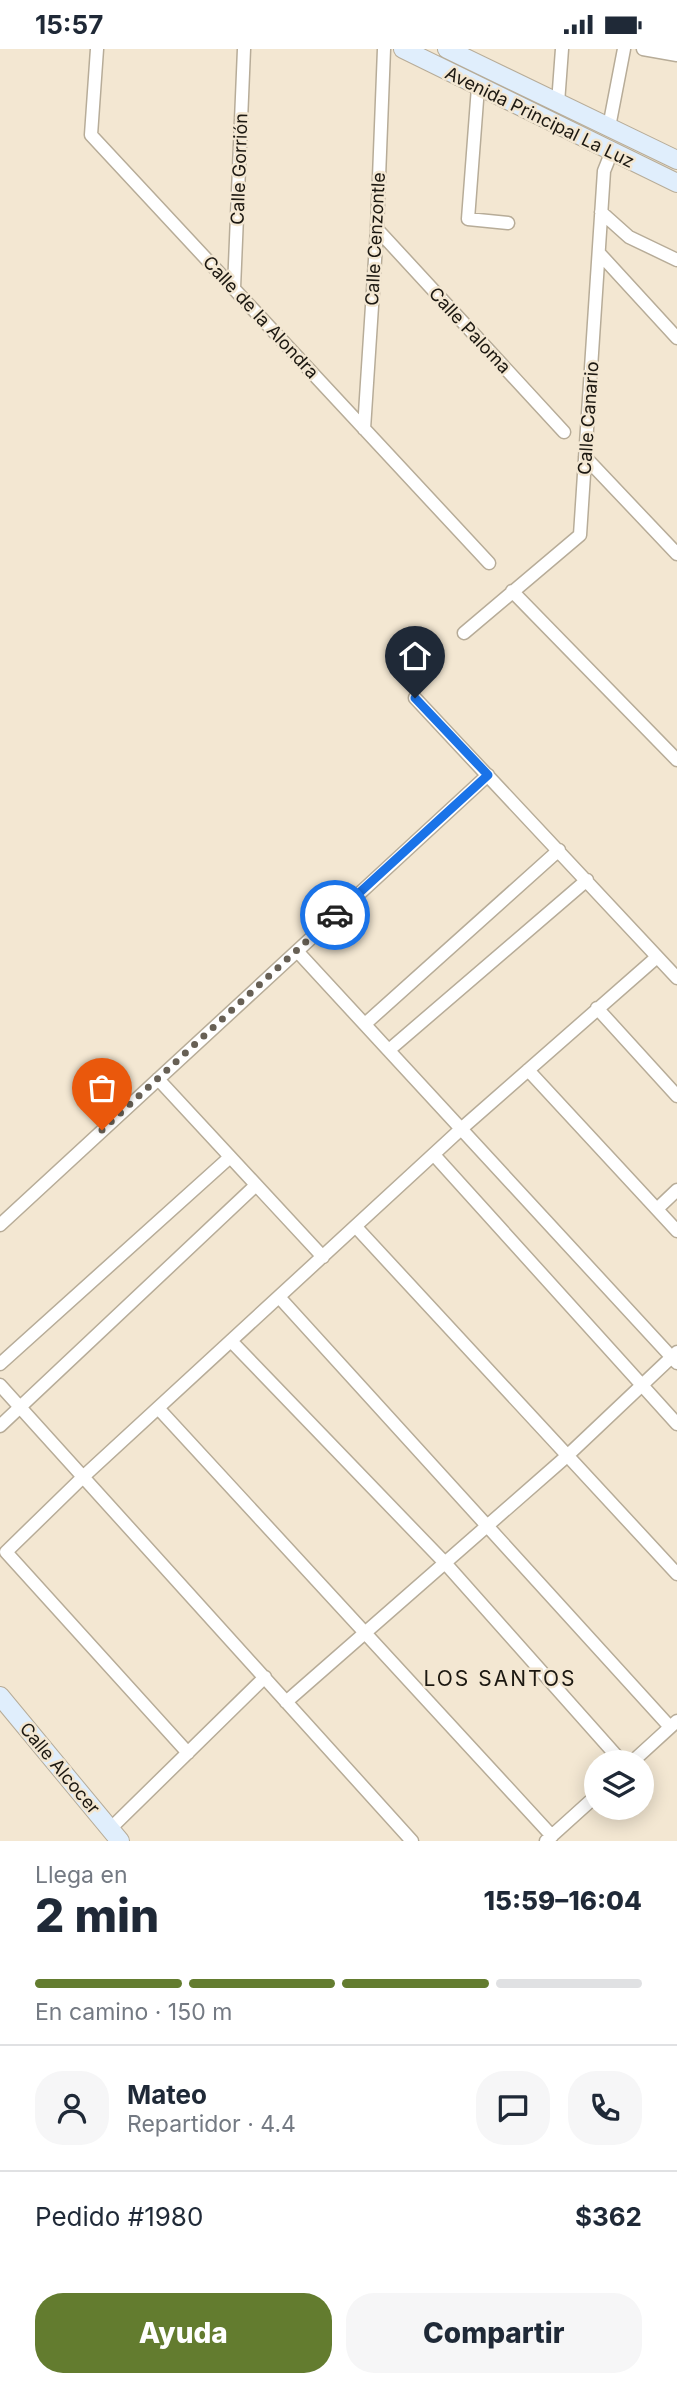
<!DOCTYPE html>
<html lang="es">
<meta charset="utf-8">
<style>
:root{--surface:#fff;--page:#f6f6f7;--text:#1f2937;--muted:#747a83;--line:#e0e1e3;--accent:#637c2f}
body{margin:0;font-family:Inter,sans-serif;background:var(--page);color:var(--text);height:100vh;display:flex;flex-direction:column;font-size:26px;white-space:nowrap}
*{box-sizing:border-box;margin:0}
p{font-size:23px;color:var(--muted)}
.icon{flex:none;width:38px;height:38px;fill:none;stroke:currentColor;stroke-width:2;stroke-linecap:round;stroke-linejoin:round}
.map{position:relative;height:1792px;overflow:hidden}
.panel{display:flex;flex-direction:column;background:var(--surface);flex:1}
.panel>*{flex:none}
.tools{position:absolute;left:584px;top:1701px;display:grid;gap:14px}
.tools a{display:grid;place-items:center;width:70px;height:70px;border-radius:50%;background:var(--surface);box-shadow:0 4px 18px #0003;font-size:35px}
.pin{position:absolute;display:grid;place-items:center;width:60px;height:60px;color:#fff;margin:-72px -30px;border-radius:50% 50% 50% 0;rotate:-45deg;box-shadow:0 0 7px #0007}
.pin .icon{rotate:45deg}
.courier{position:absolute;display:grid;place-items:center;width:70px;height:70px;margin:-35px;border:5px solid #1a73e8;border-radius:50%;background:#fff;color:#222;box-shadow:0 2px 9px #0007}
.head em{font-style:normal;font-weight:800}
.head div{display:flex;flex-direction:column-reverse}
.head{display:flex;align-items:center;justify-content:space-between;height:119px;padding:0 35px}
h1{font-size:46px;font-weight:800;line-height:52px}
.bar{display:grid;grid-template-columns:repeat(4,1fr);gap:10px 7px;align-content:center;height:84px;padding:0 35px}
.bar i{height:9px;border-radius:5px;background:var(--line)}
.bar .on{background:var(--accent)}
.bar p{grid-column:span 4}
.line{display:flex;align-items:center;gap:18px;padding:0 35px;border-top:2px solid var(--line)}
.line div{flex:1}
.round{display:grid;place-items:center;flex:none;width:74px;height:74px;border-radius:28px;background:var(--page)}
.action{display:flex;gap:14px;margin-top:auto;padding:14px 35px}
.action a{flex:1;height:80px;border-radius:28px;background:var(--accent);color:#fff;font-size:28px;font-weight:800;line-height:80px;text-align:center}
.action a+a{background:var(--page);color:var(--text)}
.status{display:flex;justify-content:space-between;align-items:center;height:49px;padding:0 35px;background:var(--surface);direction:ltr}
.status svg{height:19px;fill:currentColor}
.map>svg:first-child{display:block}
</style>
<div class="status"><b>15:57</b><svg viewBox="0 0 49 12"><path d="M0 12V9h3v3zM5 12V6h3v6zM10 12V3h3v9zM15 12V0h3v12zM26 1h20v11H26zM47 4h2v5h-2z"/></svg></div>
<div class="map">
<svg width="677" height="1792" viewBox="0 0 677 1792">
<rect width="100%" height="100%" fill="#f3e7d2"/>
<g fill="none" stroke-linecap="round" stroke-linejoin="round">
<g stroke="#b7ac98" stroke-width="15">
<path id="street" d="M 97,0 L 91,86 L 489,514
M 643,0 L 677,6
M 478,38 L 468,170 L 508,174
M 558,54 L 562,0
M 609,78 L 624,0
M 601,163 L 629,188 L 677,211
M 377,180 L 564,383
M 599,204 L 677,289
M 234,239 L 244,0
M 364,380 L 377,180 L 384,0
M 585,408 L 677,505
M 512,542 L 677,711
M 464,584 L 580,486 L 604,122 L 612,102
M 415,649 L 677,929
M 297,902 L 677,1314
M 597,959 L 677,1047
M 365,975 L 559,801
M 389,1001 L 587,831
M 528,1021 L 677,1182
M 158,1030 L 323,1208
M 435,1107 L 677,1375
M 657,1160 L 677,1141
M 0,1176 L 488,726
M 356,1178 L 677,1525
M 279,1248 L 670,1678
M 231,1292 L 446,1515 L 622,1713
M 0,1315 L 229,1109
M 0,1336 L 412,1792
M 158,1359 L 552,1787
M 0,1377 L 255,1137
M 286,1653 L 567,1407 L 677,1303
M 188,1704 L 6,1503 L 84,1427 L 461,1080 L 657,908
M 632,1713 L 677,1672
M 110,1780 L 265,1628
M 546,1792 L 597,1746"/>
</g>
<g stroke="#b7ac98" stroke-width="20">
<path id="secondary" d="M 403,0 L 677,134
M 447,0 L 677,111
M 0,1647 L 120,1792"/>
</g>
<use href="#street" stroke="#fff" stroke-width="12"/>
<use href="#secondary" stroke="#e0eefc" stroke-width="18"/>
</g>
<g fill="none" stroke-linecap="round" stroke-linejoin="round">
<path stroke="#676055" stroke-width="7" stroke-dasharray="0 12.6" d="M 102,1081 L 335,866"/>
<path stroke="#1a73e8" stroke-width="9" d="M 335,866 L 488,726 L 415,649"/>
</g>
<g text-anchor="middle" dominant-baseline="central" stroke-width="5" stroke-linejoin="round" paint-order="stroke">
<g font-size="18" fill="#1c1811" stroke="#f3e7d2">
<text transform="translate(540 68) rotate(26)">Avenida Principal La Luz</text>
<text transform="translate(239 120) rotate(-88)">Calle Gorrión</text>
<text transform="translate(375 190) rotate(-87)">Calle Cenzontle</text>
<text transform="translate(261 268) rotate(47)">Calle de la Alondra</text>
<text transform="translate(470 281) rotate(47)">Calle Paloma</text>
<text transform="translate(588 369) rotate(-86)">Calle Canario</text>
<text transform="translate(60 1719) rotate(50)">Calle Alcocer</text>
</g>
<g font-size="21" letter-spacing="2" fill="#1c1811" stroke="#f3e7d2">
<text x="500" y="1629">LOS SANTOS</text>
</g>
</g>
</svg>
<div class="tools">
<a><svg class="icon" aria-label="layers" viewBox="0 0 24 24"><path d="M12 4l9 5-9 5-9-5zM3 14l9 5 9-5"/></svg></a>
</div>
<div class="pin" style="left:102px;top:1081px;background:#ea580c"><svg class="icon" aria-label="bag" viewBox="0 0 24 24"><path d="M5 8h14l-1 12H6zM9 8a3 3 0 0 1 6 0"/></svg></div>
<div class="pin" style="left:415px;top:649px;background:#1f2937"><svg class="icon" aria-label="home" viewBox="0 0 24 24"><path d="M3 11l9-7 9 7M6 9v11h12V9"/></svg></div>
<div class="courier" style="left:335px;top:866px"><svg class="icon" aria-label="car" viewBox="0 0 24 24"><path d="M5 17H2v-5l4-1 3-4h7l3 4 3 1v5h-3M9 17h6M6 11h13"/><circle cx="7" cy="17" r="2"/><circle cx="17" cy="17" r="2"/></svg></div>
</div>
<section class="panel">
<div class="head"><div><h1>2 min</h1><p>Llega en</p></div><em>15:59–16:04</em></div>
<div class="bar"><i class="on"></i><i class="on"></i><i class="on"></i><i></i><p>En camino · 150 m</p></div>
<div class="line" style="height:126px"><a class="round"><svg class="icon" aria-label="person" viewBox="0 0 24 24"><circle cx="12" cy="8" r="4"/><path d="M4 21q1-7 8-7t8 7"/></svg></a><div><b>Mateo</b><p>Repartidor · 4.4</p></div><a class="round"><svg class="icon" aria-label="chat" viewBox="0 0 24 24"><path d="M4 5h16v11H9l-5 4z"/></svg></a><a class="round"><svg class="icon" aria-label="phone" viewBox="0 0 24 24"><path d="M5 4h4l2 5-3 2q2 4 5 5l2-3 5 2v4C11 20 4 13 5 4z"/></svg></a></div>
<div class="line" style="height:91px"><div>Pedido #1980</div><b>$362</b></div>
<div class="action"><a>Ayuda</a><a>Compartir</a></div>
</section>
